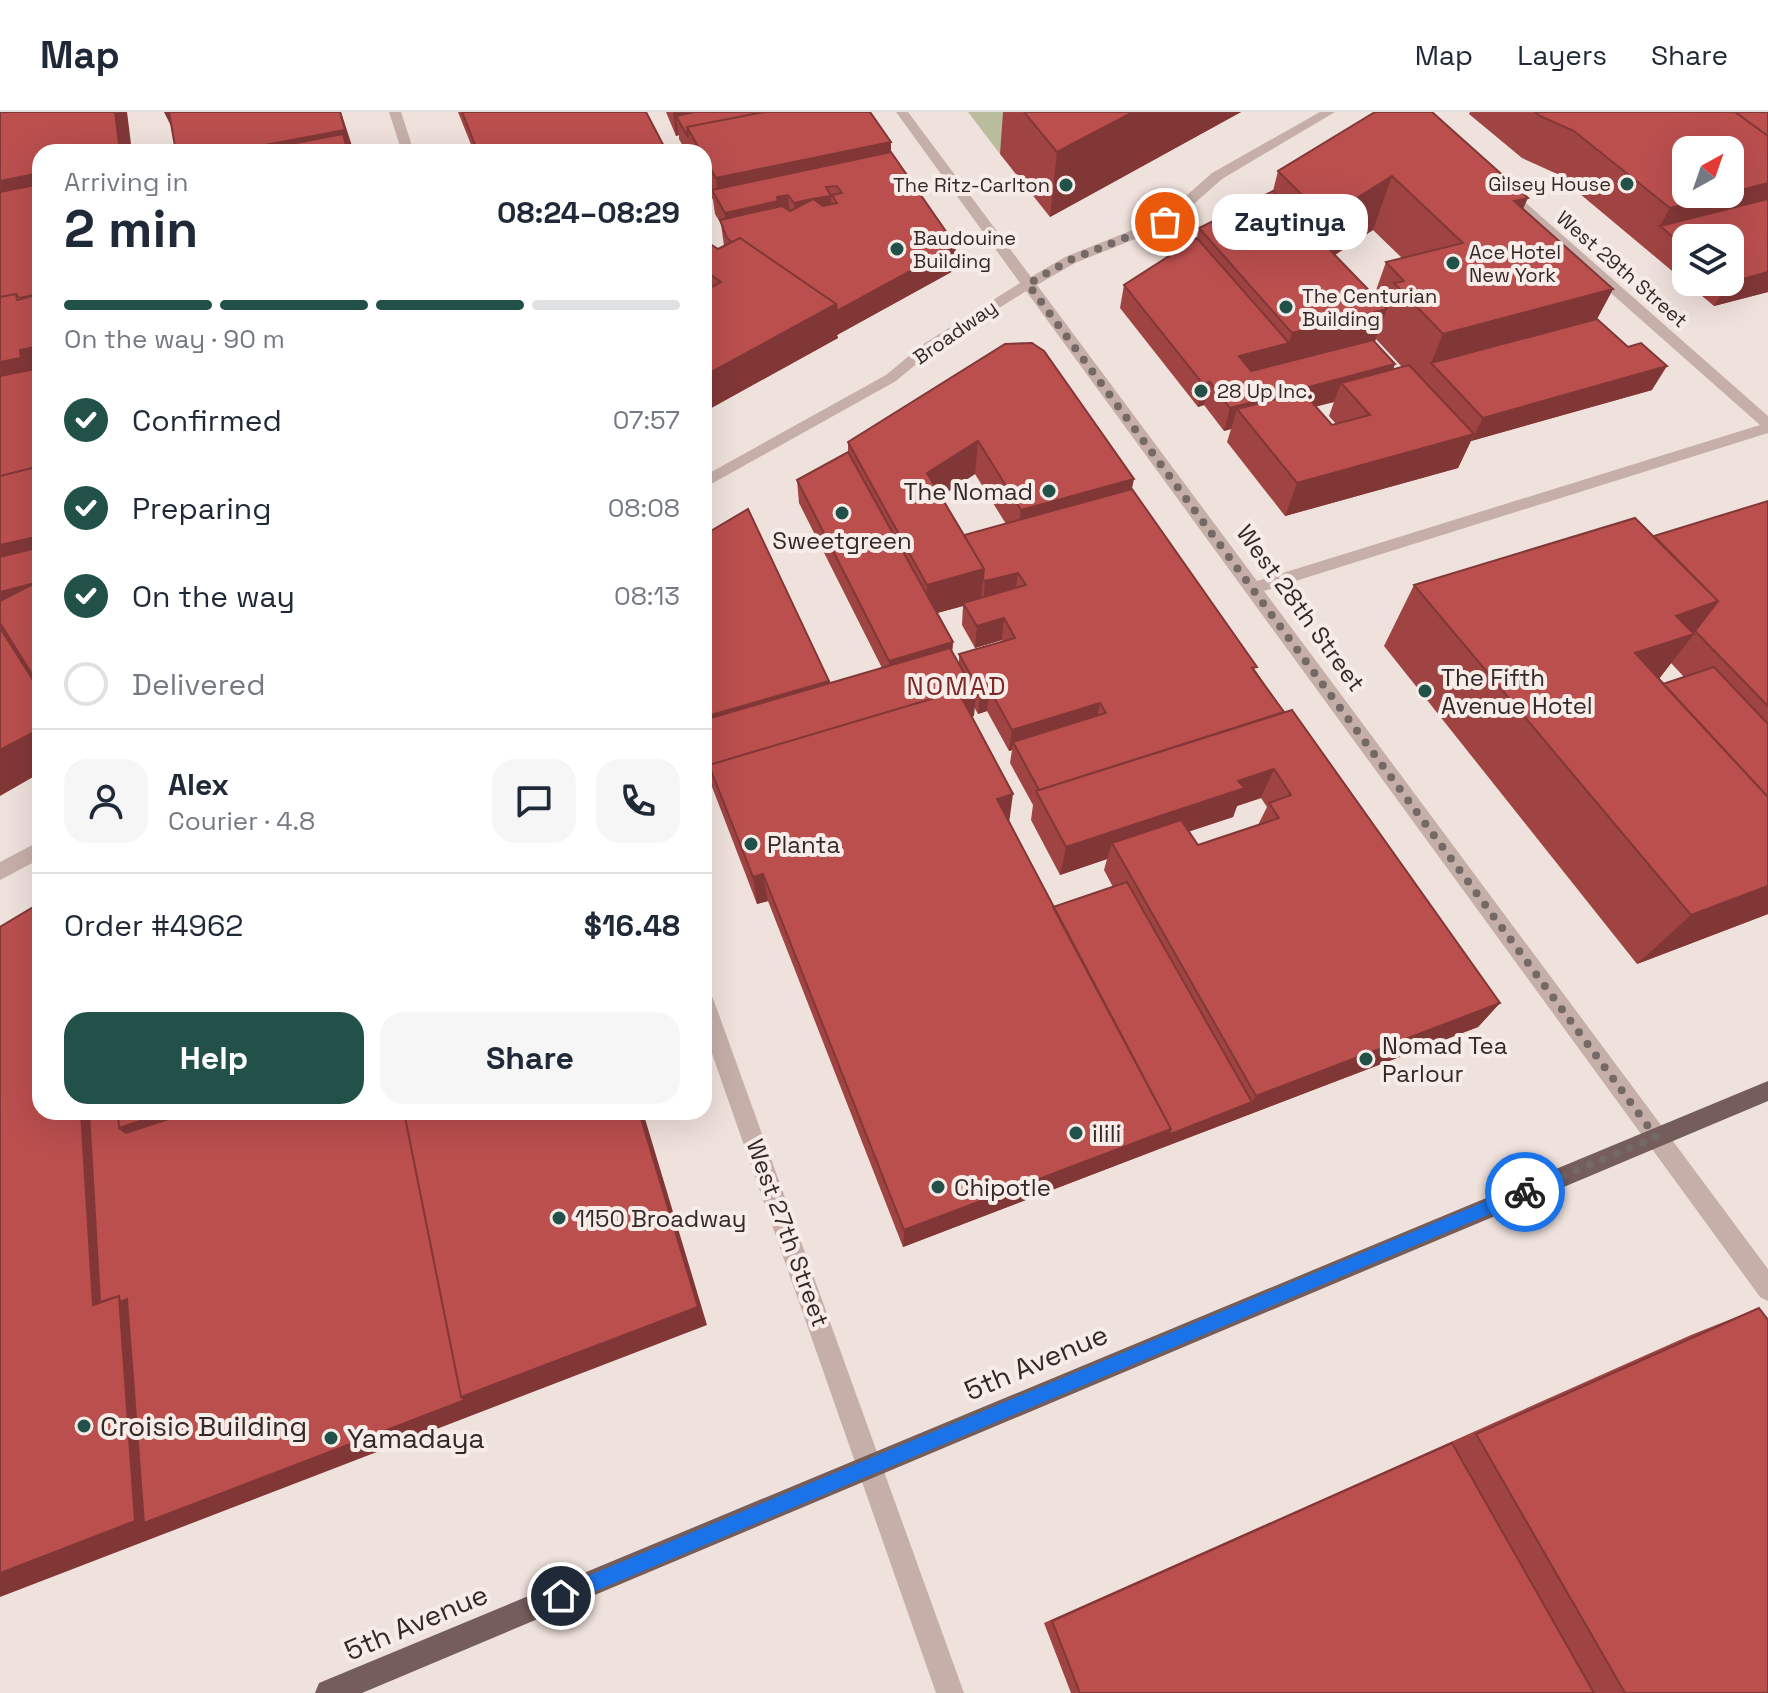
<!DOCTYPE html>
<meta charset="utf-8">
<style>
:root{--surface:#fff;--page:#f6f6f7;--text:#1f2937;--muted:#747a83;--line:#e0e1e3;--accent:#215149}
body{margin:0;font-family:"Space Grotesk",sans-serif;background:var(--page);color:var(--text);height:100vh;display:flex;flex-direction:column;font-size:30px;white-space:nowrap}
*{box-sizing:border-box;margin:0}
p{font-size:26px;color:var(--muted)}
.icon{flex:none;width:44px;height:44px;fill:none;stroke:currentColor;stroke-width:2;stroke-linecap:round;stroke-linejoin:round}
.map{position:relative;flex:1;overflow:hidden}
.panel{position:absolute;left:32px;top:32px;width:680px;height:976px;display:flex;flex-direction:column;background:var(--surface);border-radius:24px;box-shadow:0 8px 32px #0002}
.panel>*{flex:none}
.needle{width:52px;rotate:40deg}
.controls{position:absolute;left:1672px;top:24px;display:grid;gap:16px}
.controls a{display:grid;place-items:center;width:72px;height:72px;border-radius:16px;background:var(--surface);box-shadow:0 8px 32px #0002;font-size:40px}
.pin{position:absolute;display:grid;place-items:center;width:68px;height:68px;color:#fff;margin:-34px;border:4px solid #fff;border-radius:50%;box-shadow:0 2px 8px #0007}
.courier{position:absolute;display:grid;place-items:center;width:80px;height:80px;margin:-40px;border:6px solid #1a73e8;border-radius:50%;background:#fff;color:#222;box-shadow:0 2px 10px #0007}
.bubble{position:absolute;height:56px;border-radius:24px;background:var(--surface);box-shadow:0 8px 32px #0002;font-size:26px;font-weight:700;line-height:56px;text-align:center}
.headline em{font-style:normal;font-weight:700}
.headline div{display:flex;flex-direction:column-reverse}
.headline{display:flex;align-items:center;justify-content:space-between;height:136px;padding:0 32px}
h1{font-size:52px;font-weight:700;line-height:60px}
.bar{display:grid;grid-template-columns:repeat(4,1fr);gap:12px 8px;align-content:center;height:96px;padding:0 32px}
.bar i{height:10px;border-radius:6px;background:var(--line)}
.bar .current{background:var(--accent)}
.bar p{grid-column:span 4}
.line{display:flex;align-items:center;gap:20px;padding:0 32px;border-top:2px solid var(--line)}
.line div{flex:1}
.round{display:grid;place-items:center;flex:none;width:84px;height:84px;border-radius:24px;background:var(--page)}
ol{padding:0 32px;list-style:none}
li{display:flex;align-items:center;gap:24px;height:88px}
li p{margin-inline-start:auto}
li .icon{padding:8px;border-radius:50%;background:var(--accent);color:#fff;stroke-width:4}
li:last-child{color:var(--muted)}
li i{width:44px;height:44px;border:4px solid var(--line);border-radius:50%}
.button{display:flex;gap:16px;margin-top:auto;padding:16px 32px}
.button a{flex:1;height:92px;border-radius:24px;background:var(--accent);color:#fff;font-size:32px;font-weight:700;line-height:92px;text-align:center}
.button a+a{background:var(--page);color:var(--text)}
header{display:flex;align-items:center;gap:48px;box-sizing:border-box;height:112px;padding:0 40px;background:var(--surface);border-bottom:2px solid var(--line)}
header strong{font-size:38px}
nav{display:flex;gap:44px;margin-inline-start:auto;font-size:28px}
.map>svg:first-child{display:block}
</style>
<header>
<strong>Map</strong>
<nav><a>Map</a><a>Layers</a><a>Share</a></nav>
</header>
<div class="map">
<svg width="1768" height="1581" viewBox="0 0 1768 1581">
<rect width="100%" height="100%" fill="#efe1db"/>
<path fill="#b9bd9d" d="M 968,0 L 1046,0 L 1000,42 Z"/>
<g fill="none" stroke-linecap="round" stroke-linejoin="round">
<path fill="#c6afa8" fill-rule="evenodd" d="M 389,0 L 401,0 L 414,40 L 402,40 Z
M 896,0 L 908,0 L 1031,165 L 1065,145 L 1160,107 L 1212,61 L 1320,0 L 1335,0 L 1222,67 L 1170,113 L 1075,151 L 1037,173 L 1257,469 L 1760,313 L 1499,82 L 1499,76 L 1509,76 L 1768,304 L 1768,321 L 1264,479 L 1768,1157 L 1768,1189 L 1760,1185 L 1026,179 L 932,239 L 896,269 L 704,376 L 704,364 L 886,263 L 922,233 L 1020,171 Z
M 40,729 L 40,747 L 0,768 L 0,750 Z
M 704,880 L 711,882 L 714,889 L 964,1581 L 936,1581 L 704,919 Z"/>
<path fill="#745d5a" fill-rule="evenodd" d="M 1768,969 L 1768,989 L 362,1581 L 315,1581 L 319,1571 Z"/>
</g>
<path fill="#a04443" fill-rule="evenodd" d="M 458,0 L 646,0 L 667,40 L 474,40 Z
M 666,0 L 870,0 L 891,30 L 891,40 L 955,158 L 837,223 L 838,226 L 704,300 L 704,128 L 718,137 L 724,134 L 721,112 L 715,102 L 713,88 L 704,72 L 704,40 L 686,40 L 679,27 L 679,23 L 676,24 Z
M 1003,0 L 1241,0 L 1050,105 L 1000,42 Z
M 1375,0 L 1523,97 L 1613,177 L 1597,207 L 1652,278 L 1471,329 L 1458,356 L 1285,404 L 1227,330 L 1231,317 L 1224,319 L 1204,293 L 1198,295 L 1120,196 L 1124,173 L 1197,126 L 1199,116 L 1273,79 L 1278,59 ZM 1373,118 L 1402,146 L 1386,150 L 1374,184 L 1335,143 ZM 1376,227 L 1402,255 L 1393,257 L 1395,252 L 1375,230 ZM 1334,290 L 1329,304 L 1336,312 L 1332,313 L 1316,294 Z
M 1470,0 L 1768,0 L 1768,180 L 1714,194 L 1555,61 L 1522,46 L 1469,2 ZM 1686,126 L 1730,170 L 1686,170 Z
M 1005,232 L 1132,377 L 1284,600 L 1500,891 L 1478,915 L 903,1135 L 768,789 L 757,792 L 704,654 L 704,423 L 829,569 L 829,571 L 882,556 L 799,391 L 797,368 L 848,340 L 848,330 ZM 975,362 L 1006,412 L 964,423 L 941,384 ZM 963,494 L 962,513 L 975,536 L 1002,528 L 1002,529 L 959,542 L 959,552 L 952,539 L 953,530 L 937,501 ZM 974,595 L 978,602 L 987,599 L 1009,639 L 1012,638 L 1010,651 L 1033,693 L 1031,708 L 1060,763 L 1107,747 L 1104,758 L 1113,775 L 1053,795 L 1009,711 L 972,604 L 974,604 ZM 1261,686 L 1267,695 L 1258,713 L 1198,733 L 1189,719 L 1233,705 L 1237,694 Z
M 1768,389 L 1768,802 L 1637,852 L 1384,534 L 1414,473 L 1654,424 ZM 1671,551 L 1684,565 L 1663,572 L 1659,567 Z
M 1759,1196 L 1768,1581 L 1071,1581 L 1044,1511 L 1691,1223 Z"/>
<path fill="#823737" d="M 115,0 L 127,0 L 132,40 L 120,40 Z
M 164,0 L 265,0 L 173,18 Z
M 341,0 L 354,40 L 228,40 L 340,0 Z
M 673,0 L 719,0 L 687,15 L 676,4 L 679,23 L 676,24 Z
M 1133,0 L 1241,0 L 1050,105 L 1057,40 Z
M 891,30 L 891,64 L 837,74 L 826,75 L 788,83 L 790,107 L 727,124 L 725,101 L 719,90 L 716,66 Z
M 40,61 L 40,99 L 0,107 L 0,69 Z
M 1392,64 L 1373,118 L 1308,160 L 1325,106 Z
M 1768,71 L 1768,107 L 1660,114 L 1670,96 L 1725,82 L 1730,82 L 1730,81 Z
M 831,84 L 832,107 L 795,115 L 794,91 Z
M 1528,86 L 1504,139 L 1514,89 Z
M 956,134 L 955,158 L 837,223 L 838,226 L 704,300 L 704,264 L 836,192 Z
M 1768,160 L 1768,180 L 1714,194 L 1728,171 Z
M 1613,177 L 1584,231 L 1431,251 L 1443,222 Z
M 1387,197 L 1374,231 L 1232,268 L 1239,244 L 1289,231 L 1292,221 Z
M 40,234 L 40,310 L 0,289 L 0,250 L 20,238 Z
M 1395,252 L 1386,276 L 1341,271 L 1334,290 L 1249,312 L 1237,297 L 1231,317 L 1224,319 L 1230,296 Z
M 1667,254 L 1652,278 L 1471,329 L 1483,306 Z
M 1210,270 L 1204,293 L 1198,295 L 1203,272 Z
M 1474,322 L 1458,356 L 1285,404 L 1297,371 Z
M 978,329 L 975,362 L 926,394 L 927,361 Z
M 1134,367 L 1127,400 L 1017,430 L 1021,398 Z
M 40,424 L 40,462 L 0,472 L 0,433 Z
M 984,457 L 981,489 L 963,491 L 963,494 L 926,504 L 927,473 Z
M 1018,461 L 1015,483 L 983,492 L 985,469 Z
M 35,471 L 40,567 L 40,579 L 0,515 L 0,480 Z
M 1718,489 L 1692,523 L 1694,522 L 1647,582 L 1635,541 L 1676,504 Z
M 1004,506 L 1002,528 L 975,536 L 977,514 Z
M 953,530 L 951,552 L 889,570 L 889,549 Z
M 829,569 L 830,591 L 704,628 L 704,605 Z
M 990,578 L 987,599 L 978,602 L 980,580 Z
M 976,582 L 974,604 L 720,681 L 712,662 Z
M 1100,591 L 1096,612 L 1013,630 L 1012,638 L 1009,639 L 1012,618 Z
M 40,617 L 40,661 L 0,684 L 0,638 Z
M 1274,657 L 1261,686 L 1237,694 L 1233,705 L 1119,743 L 1112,731 L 1107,747 L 1060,763 L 1066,735 L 1238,669 Z
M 1013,682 L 1009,711 L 997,687 Z
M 763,762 L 768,789 L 757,792 L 753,765 Z
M 1768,774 L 1768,802 L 1637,852 L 1691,803 Z
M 1500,891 L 1478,915 L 903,1135 L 904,1118 L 1171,1017 L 1252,990 L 1256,984 Z
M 81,1000 L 117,1000 L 132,1190 L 461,1285 L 639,1000 L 643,1000 L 707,1213 L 0,1485 L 0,1461 L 93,1193 Z
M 167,1000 L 279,1000 L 155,1041 L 119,1016 Z"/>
<path fill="#ba4f4e" stroke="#823737" stroke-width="2" d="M 0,0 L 115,0 L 120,40 L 40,40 L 40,61 L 0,69 Z
M 169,0 L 340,0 L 345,18 L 228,40 L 176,40 Z
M 462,0 L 646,0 L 667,40 L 478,40 Z
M 695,0 L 764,0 L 687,15 L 688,25 L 676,4 Z
M 764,0 L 870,0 L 891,30 L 716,66 L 704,45 L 704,40 L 701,40 L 687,15 Z
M 1024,0 L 1133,0 L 1057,40 Z
M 1375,0 L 1432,0 L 1528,86 L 1514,89 L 1613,177 L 1443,222 L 1394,171 L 1404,169 L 1386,150 L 1463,131 L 1392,64 L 1325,106 L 1278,59 Z
M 1535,0 L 1735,0 L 1768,24 L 1768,71 L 1730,81 L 1730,38 L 1686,38 L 1686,82 L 1725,82 L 1670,96 L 1574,19 L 1540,4 Z
M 1735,0 L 1768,0 L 1768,24 Z
M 343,22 L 348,40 L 248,40 Z
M 891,40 L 956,134 L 837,199 L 836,192 L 740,126 L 732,130 L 727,126 L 720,108 L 782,94 L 790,99 L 813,87 L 823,94 L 837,91 L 832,83 L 842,81 L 837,74 L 826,75 L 831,84 L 812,87 L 794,91 L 788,83 L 777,85 L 778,89 L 725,101 L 712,78 Z
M 40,72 L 40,182 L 19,186 L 16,182 L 0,185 L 0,80 Z
M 1273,79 L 1387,197 L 1292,221 L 1199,116 Z
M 1768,87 L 1768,160 L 1728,171 L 1727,170 L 1730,170 L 1730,126 L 1686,126 L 1686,136 L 1660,114 Z
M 740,126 L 836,192 L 704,264 L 704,179 L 721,170 L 704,158 L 704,128 L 718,137 Z
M 1197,126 L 1289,231 L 1239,244 L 1251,259 L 1373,228 L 1395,252 L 1230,296 L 1210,270 L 1203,272 L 1124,173 Z
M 16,182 L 17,188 L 40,182 L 40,234 L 20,238 L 21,246 L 0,250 L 0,185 Z
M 1597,207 L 1628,235 L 1641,231 L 1667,254 L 1483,306 L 1431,251 Z
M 1032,231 L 1044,239 L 1134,367 L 1021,398 L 978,329 L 927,361 L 984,457 L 927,473 L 848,330 L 1005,232 Z
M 1409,253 L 1474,322 L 1297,371 L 1237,297 L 1303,280 L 1332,313 L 1370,303 L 1341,271 Z
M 40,256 L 40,278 L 33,279 L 35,302 L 40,300 L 40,354 L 0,364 L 0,264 Z
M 848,340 L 953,530 L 889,549 L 797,368 Z
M 40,354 L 40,424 L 0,433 L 0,364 Z
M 1132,377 L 1257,555 L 1252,556 L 1284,600 L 1039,678 L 1013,630 L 1106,601 L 1100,591 L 1012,618 L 990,578 L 980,580 L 959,542 L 1015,526 L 1004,506 L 977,514 L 963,491 L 1026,473 L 1018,461 L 985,469 L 983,467 L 984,457 L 964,423 Z
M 1768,389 L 1768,594 L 1695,519 L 1718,489 L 1654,424 Z
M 748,397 L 829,569 L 704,605 L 704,423 Z
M 1635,406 L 1718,489 L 1676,504 L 1694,522 L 1635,541 L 1768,685 L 1768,774 L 1691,803 L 1414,473 Z
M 40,435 L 40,575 L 0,511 L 0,489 L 35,471 L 0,480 L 0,445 Z
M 0,516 L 40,579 L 40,617 L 0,638 Z
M 950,536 L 976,582 L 962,587 L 958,579 L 709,653 L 711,662 L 704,644 L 704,608 Z
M 1714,555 L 1768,612 L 1768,685 L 1663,572 Z
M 958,579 L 1013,682 L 997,687 L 1171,1017 L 904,1118 L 763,762 L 753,765 L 709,653 Z
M 1292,598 L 1500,891 L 1256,984 L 1112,731 L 1181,708 L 1198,733 L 1279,706 L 1269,691 L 1291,683 L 1274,657 L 1238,669 L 1245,676 L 1066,735 L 1036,679 Z
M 1127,770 L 1252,990 L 1168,1023 L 1171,1017 L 1053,795 Z
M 40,791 L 40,1000 L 81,1000 L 93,1193 L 119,1184 L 135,1409 L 0,1461 L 0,815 Z
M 89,1000 L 118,1000 L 119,1016 L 126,1021 L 190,1000 L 404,1000 L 461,1285 L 465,1288 L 144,1411 L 127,1187 L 120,1190 L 119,1184 L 100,1190 Z
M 118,1000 L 167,1000 L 119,1016 Z
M 404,1000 L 639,1000 L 698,1195 L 461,1285 Z
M 1759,1196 L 1768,1208 L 1768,1581 L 1625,1581 L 1476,1322 Z
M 1452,1331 L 1594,1581 L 1080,1581 L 1052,1509 Z"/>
<path fill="#1a73e8" d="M 1525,1073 L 1530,1075 L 1530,1085 L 567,1491 L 554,1491 L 554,1478 Z"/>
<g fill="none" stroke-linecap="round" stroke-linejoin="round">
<path stroke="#756967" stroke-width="8" stroke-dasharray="0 14.4" d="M 1165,110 L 1070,148 L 1028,172 L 1656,1025 L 1525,1080"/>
</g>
<g fill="#215149" stroke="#f7ece7" stroke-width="3">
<circle cx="1627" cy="72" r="8"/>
<circle cx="1066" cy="73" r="8"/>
<circle cx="897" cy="137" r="8"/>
<circle cx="1453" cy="151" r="8"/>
<circle cx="1286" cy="195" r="8"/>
<circle cx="1201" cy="279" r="8"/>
<circle cx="1049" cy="379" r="8"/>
<circle cx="842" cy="401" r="8"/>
<circle cx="1425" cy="579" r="8"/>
<circle cx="751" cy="732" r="8"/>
<circle cx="1366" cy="947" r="8"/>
<circle cx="1076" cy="1021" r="8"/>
<circle cx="938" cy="1075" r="8"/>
<circle cx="559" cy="1106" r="8"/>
<circle cx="84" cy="1314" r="8"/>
<circle cx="331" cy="1326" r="8"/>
</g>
<g text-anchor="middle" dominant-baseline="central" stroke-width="8" stroke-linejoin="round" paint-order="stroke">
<g font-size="20" fill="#342928" stroke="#f7ece7" text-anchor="start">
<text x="1611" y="72" text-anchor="end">Gilsey House</text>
<text x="1050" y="73" text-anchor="end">The Ritz-Carlton</text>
<text x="913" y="126">Baudouine<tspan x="913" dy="23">Building</tspan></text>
<text x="1469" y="140">Ace Hotel<tspan x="1469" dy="23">New York</tspan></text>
<text x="1302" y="184">The Centurian<tspan x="1302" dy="23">Building</tspan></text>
<text x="1217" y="279">28 Up Inc.</text>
</g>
<g font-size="20" fill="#342928" stroke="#f7ece7">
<text transform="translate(1622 157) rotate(41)">West 29th Street</text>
<text transform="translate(955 220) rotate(-35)">Broadway</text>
</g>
<g font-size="24" fill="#342928" stroke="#f7ece7" text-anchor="start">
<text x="1033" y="379" text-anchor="end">The Nomad</text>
<text x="842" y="428" text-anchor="middle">Sweetgreen</text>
<text x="1441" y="565">The Fifth<tspan x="1441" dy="28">Avenue Hotel</tspan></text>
<text x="767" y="732">Planta</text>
<text x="1382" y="933">Nomad Tea<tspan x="1382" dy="28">Parlour</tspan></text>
<text x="1092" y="1021">ilili</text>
<text x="954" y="1075">Chipotle</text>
<text x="575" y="1106">1150 Broadway</text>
</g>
<g font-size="24" fill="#342928" stroke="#f7ece7">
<text transform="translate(1301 496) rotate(54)">West 28th Street</text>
<text transform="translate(788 1121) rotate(70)">West 27th Street</text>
</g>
<g font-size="26" letter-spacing="2" fill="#7b2928" stroke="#f7ece7">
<text x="957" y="574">NOMAD</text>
</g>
<g font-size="28" fill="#342928" stroke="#f7ece7">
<text transform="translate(1036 1250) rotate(-23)">5th Avenue</text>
<text transform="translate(416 1510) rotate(-23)">5th Avenue</text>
</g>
<g font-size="28" fill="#342928" stroke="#f7ece7" text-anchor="start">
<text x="100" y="1314">Croisic Building</text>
<text x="347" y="1326">Yamadaya</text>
</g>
</g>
</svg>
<div class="controls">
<a><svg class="needle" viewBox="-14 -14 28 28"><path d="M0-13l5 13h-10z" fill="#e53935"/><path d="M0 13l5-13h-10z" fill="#747a83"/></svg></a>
<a><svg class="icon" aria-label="layers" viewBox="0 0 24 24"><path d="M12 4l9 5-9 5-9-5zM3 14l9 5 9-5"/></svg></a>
</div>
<div class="pin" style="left:1165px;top:110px;background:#ea580c"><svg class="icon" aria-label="bag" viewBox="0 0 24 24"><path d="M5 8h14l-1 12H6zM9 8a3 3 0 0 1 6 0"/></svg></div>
<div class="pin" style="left:561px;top:1484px;background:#1f2937"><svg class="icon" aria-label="home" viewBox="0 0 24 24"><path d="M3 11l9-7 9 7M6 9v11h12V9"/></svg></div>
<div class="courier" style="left:1525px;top:1080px"><svg class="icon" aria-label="bike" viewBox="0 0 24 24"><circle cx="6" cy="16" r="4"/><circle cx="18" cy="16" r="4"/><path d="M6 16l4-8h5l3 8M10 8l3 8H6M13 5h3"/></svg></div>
<div class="bubble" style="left:1212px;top:82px;width:156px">Zaytinya</div>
<section class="panel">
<div class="headline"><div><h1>2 min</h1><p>Arriving in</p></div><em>08:24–08:29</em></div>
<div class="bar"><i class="current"></i><i class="current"></i><i class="current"></i><i></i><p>On the way · 90 m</p></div>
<ol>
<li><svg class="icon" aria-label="check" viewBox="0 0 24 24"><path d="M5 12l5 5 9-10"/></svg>Confirmed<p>07:57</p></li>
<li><svg class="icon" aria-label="check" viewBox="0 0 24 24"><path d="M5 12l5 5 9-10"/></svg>Preparing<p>08:08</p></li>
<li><svg class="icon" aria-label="check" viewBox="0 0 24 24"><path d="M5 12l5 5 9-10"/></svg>On the way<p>08:13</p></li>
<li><i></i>Delivered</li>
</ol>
<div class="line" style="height:144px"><a class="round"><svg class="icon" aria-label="person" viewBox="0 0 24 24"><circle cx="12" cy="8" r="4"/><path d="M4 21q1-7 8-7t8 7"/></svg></a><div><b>Alex</b><p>Courier · 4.8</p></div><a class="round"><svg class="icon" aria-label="chat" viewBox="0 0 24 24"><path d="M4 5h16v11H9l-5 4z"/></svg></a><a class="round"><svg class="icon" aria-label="phone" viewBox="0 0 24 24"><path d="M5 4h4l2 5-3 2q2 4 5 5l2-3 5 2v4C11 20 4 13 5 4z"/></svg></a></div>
<div class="line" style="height:104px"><div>Order #4962</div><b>$16.48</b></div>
<div class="button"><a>Help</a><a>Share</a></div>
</section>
</div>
